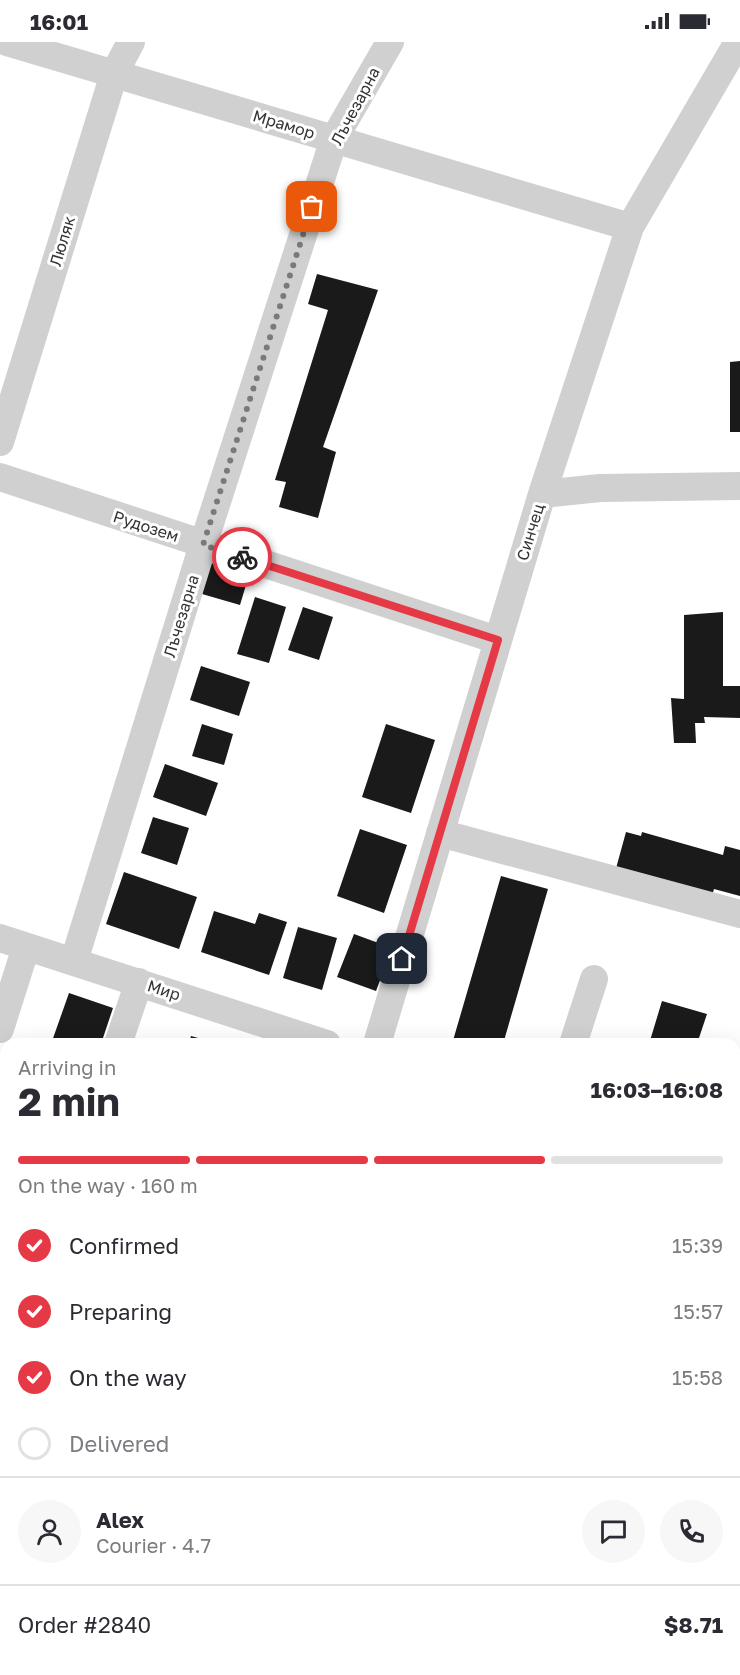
<!DOCTYPE html>
<meta charset="utf-8">
<style>
:root{--surface:#fff;--page:#f7f7f7;--text:#2b2b33;--muted:#7c7c81;--line:#e1e1e2;--accent:#e63946}
body{margin:0;font-family:"Golos Text",sans-serif;background:var(--page);color:var(--text);height:100vh;display:flex;flex-direction:column;font-size:22px;white-space:nowrap}
*{box-sizing:border-box;margin:0}
p{font-size:20px;color:var(--muted)}
.icon{flex:none;width:33px;height:33px;fill:none;stroke:currentColor;stroke-width:2;stroke-linecap:round;stroke-linejoin:round}
.map{position:relative;flex:1;overflow:hidden}
.sheet{position:absolute;left:0px;top:996px;width:741px;height:638px;display:flex;flex-direction:column;background:var(--surface);border-radius:18px 18px 0 0;box-shadow:0 6px 24px #0002}
.sheet>*{flex:none}
.pin{position:absolute;display:grid;place-items:center;width:51px;height:51px;color:#fff;margin:-26px;border-radius:12px;box-shadow:0 3px 9px #0006}
.courier{position:absolute;display:grid;place-items:center;width:60px;height:60px;margin:-30px;border:4px solid #e63946;border-radius:50%;background:#fff;color:#222;box-shadow:0 2px 8px #0007}
.overview em{font-style:normal;font-weight:700}
.overview div{display:flex;flex-direction:column-reverse}
.overview{display:flex;align-items:center;justify-content:space-between;height:102px;padding:0 18px}
h1{font-size:39px;font-weight:700;line-height:45px}
.bar{display:grid;grid-template-columns:repeat(4,1fr);gap:9px 6px;align-content:center;height:72px;padding:0 18px}
.bar i{height:8px;border-radius:4px;background:var(--line)}
.bar .active{background:var(--accent)}
.bar p{grid-column:span 4}
.line{display:flex;align-items:center;gap:15px;padding:0 18px;border-top:2px solid var(--line)}
.line div{flex:1}
.round{display:grid;place-items:center;flex:none;width:63px;height:63px;border-radius:32px;background:var(--page)}
ol{padding:0 18px;list-style:none}
li{display:flex;align-items:center;gap:18px;height:66px}
li p{margin-inline-start:auto}
li .icon{padding:6px;border-radius:50%;background:var(--accent);color:#fff;stroke-width:4}
li:last-child{color:var(--muted)}
li i{width:33px;height:33px;border:3px solid var(--line);border-radius:50%}
.status{display:flex;justify-content:space-between;align-items:center;height:42px;padding:0 30px;background:var(--surface);direction:ltr}
.status svg{height:16px;fill:currentColor}
.map>svg:first-child{display:block}
</style>
<div class="status"><b>16:01</b><svg viewBox="0 0 49 12"><path d="M0 12V9h3v3zM5 12V6h3v6zM10 12V3h3v9zM15 12V0h3v12zM26 1h20v11H26zM47 4h2v5h-2z"/></svg></div>
<div class="map">
<svg width="740" height="1633" viewBox="0 0 740 1633">
<rect width="100%" height="100%" fill="#fff"/>
<path fill="#1a1a1a" d="M 317,232 L 378,248 L 323,405 L 336,410 L 318,476 L 279,465 L 286,440 L 275,438 L 328,268 L 308,262 Z
M 740,319 L 740,390 L 730,390 L 730,320 Z
M 211,521 L 249,533 L 240,563 L 202,552 Z
M 255,555 L 286,565 L 269,621 L 237,612 Z
M 303,565 L 333,575 L 319,618 L 288,608 Z
M 723,570 L 723,644 L 740,644 L 740,676 L 704,675 L 705,681 L 695,681 L 696,701 L 674,701 L 671,656 L 684,657 L 684,573 Z
M 201,624 L 250,640 L 239,674 L 190,658 Z
M 202,682 L 233,692 L 224,723 L 192,714 Z
M 386,682 L 435,698 L 411,771 L 362,755 Z
M 165,722 L 218,741 L 206,774 L 153,755 Z
M 153,775 L 189,786 L 177,823 L 141,811 Z
M 360,787 L 407,803 L 384,871 L 337,854 Z
M 626,790 L 641,794 L 642,790 L 723,813 L 725,804 L 740,808 L 740,854 L 714,847 L 711,857 L 615,830 Z
M 124,830 L 197,855 L 179,907 L 106,882 Z
M 501,834 L 548,847 L 503,1002 L 452,1002 Z
M 214,869 L 255,882 L 259,871 L 287,880 L 269,933 L 201,910 Z
M 298,885 L 337,896 L 322,948 L 283,936 Z
M 354,892 L 392,906 L 376,949 L 337,935 Z
M 69,951 L 113,966 L 101,1002 L 51,1002 Z
M 662,959 L 707,972 L 697,1002 L 649,1002 Z
M 191,994 L 216,1001 L 216,1002 L 189,1002 Z
M 6,1136 L 6,1158 L 0,1156 Z
M 6,1272 L 6,1409 L 1,1427 L 0,1290 Z
M 735,1284 L 740,1286 L 740,1349 L 735,1348 Z
M 307,1628 L 361,1628 L 360,1633 L 305,1633 Z"/>
<g fill="none" stroke-linecap="round" stroke-linejoin="round">
<path stroke="#d0d0d0" stroke-width="14" d="M 735,1382 L 740,1384"/>
<path stroke="#d0d0d0" stroke-width="28" d="M 7,0 L 630,185
M 0,400 L 114,32 L 131,0
M 0,435 L 497,598
M 542,452 L 600,446 L 740,444
M 440,791 L 740,872
M 0,896 L 327,1002
M 74,919 L 203,503 L 334,97 L 390,0
M 0,987 L 26,905
M 118,1002 L 139,940
M 377,1002 L 542,452 L 630,185 L 738,0
M 573,1002 L 594,937
M 735,1249 L 740,1244
M 187,1633 L 189,1628"/>
</g>
<g fill="none" stroke-linecap="round" stroke-linejoin="round">
<path stroke="#7a7a7a" stroke-width="6" stroke-dasharray="0 10.8" d="M 242,515 L 203,503 L 312,165"/>
<path stroke="#e63946" stroke-width="8" d="M 242,515 L 498,598 L 402,917"/>
</g>
<g text-anchor="middle" dominant-baseline="central" stroke-width="6" stroke-linejoin="round" paint-order="stroke">
<g font-size="16" fill="#333" stroke="#fff">
<text transform="translate(355 64) rotate(-62)">Лъчезарна</text>
<text transform="translate(284 82) rotate(17)">Мрамор</text>
<text transform="translate(62 199) rotate(-73)">Люляк</text>
<text transform="translate(146 484) rotate(18)">Рудозем</text>
<text transform="translate(530 490) rotate(-73)">Синчец</text>
<text transform="translate(181 574) rotate(-73)">Лъчезарна</text>
<text transform="translate(164 948) rotate(18)">Мир</text>
</g>
</g>
</svg>
<div class="pin" style="left:312px;top:165px;background:#ea580c"><svg class="icon" aria-label="bag" viewBox="0 0 24 24"><path d="M5 8h14l-1 12H6zM9 8a3 3 0 0 1 6 0"/></svg></div>
<div class="pin" style="left:402px;top:917px;background:#1f2937"><svg class="icon" aria-label="home" viewBox="0 0 24 24"><path d="M3 11l9-7 9 7M6 9v11h12V9"/></svg></div>
<div class="courier" style="left:242px;top:515px"><svg class="icon" aria-label="bike" viewBox="0 0 24 24"><circle cx="6" cy="16" r="4"/><circle cx="18" cy="16" r="4"/><path d="M6 16l4-8h5l3 8M10 8l3 8H6M13 5h3"/></svg></div>
<section class="sheet">
<div class="overview"><div><h1>2 min</h1><p>Arriving in</p></div><em>16:03–16:08</em></div>
<div class="bar"><i class="active"></i><i class="active"></i><i class="active"></i><i></i><p>On the way · 160 m</p></div>
<ol>
<li><svg class="icon" aria-label="check" viewBox="0 0 24 24"><path d="M5 12l5 5 9-10"/></svg>Confirmed<p>15:39</p></li>
<li><svg class="icon" aria-label="check" viewBox="0 0 24 24"><path d="M5 12l5 5 9-10"/></svg>Preparing<p>15:57</p></li>
<li><svg class="icon" aria-label="check" viewBox="0 0 24 24"><path d="M5 12l5 5 9-10"/></svg>On the way<p>15:58</p></li>
<li><i></i>Delivered</li>
</ol>
<div class="line" style="height:108px"><a class="round"><svg class="icon" aria-label="person" viewBox="0 0 24 24"><circle cx="12" cy="8" r="4"/><path d="M4 21q1-7 8-7t8 7"/></svg></a><div><b>Alex</b><p>Courier · 4.7</p></div><a class="round"><svg class="icon" aria-label="chat" viewBox="0 0 24 24"><path d="M4 5h16v11H9l-5 4z"/></svg></a><a class="round"><svg class="icon" aria-label="phone" viewBox="0 0 24 24"><path d="M5 4h4l2 5-3 2q2 4 5 5l2-3 5 2v4C11 20 4 13 5 4z"/></svg></a></div>
<div class="line" style="height:78px"><div>Order #2840</div><b>$8.71</b></div>
</section>
</div>
